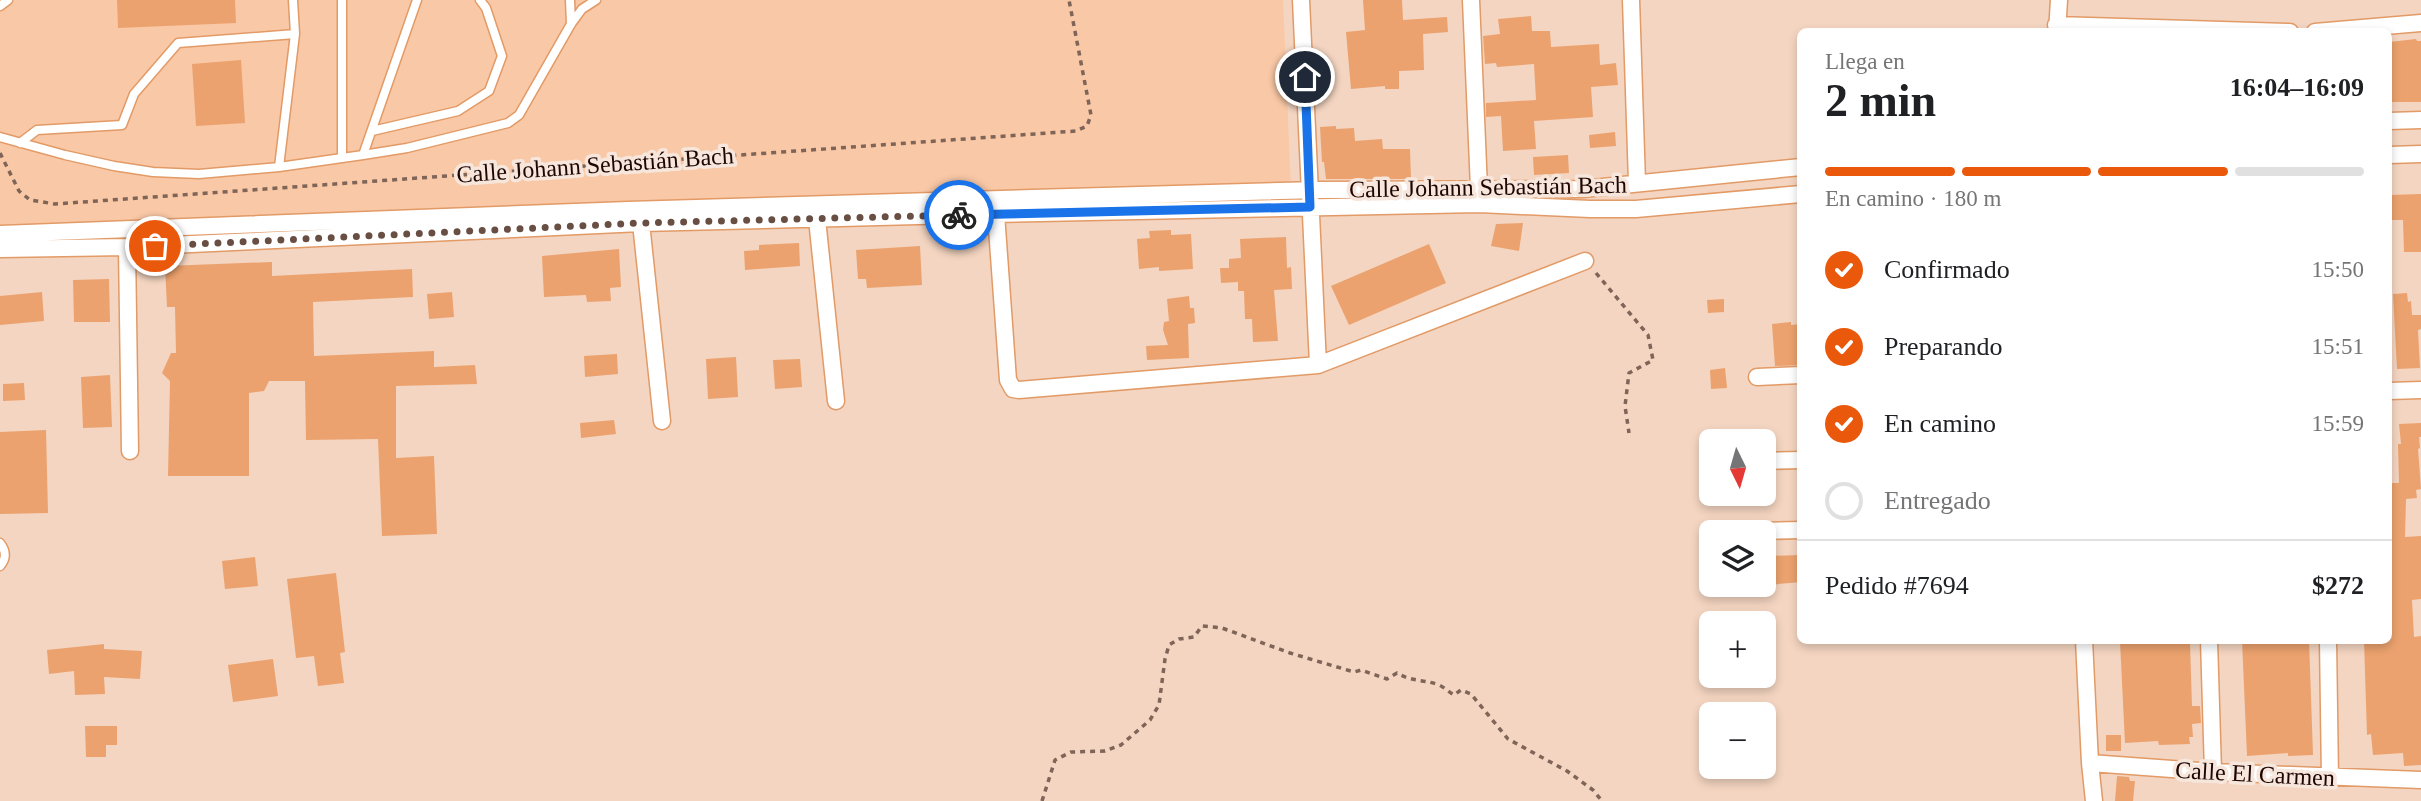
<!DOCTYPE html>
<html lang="es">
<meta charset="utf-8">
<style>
:root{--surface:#fff;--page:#f6f6f6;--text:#202124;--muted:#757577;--line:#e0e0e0;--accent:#ea580c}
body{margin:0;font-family:"Times New Roman",serif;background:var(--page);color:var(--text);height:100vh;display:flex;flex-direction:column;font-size:26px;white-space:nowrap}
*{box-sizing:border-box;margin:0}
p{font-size:23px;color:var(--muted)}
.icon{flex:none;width:38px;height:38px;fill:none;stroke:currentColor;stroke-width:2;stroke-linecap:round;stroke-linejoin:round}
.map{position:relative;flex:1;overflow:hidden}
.details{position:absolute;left:1797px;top:28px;width:595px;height:616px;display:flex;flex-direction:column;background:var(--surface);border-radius:10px;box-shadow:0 4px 10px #0003}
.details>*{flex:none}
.needle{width:46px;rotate:175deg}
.buttons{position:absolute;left:1699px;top:429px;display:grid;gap:14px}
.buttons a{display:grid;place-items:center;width:77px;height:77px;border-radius:10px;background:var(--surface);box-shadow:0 4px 10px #0003;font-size:35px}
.pin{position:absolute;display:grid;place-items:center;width:60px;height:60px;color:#fff;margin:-30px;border:4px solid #fff;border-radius:50%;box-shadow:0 2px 7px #0007}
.courier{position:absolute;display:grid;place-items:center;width:70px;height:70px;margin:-35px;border:5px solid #1a73e8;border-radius:50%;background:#fff;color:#222;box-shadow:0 2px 9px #0007}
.summary em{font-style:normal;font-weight:700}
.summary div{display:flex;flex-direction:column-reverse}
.summary{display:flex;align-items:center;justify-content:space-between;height:119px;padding:0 28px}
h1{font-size:46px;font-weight:700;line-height:52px}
.bar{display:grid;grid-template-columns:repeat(4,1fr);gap:10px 7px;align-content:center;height:84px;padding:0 28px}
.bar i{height:9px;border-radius:5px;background:var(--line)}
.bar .current{background:var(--accent)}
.bar p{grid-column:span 4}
.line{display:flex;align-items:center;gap:18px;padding:0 28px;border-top:2px solid var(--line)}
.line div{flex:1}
ol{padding:0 28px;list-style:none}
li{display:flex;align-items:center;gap:21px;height:77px}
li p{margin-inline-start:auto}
li .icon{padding:7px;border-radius:50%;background:var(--accent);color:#fff;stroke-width:4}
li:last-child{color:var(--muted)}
li i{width:38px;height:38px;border:4px solid var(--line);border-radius:50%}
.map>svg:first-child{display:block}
</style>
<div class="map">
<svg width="2421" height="801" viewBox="0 0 2421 801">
<rect width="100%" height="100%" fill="#f4d5c1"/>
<path fill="#f9c8a6" d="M 0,0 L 1283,0 L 1291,191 L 0,234 Z"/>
<path fill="#eba26e" d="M 117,0 L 235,0 L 236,23 L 118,28 Z
M 1363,0 L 1402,0 L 1403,20 L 1447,17 L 1448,32 L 1423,34 L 1424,70 L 1399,71 L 1399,89 L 1385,89 L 1385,86 L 1351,89 L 1346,32 L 1365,30 Z
M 1531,16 L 1532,31 L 1550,31 L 1551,47 L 1599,44 L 1600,65 L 1616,63 L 1618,85 L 1591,87 L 1593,117 L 1534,121 L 1536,149 L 1503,151 L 1501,116 L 1486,117 L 1486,103 L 1536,100 L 1534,64 L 1497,67 L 1496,63 L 1485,64 L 1483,36 L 1500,34 L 1498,19 Z
M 2416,39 L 2417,41 L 2421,41 L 2421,102 L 2389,102 L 2389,42 Z
M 241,60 L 245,123 L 196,126 L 192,64 Z
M 1336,126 L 1336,129 L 1354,128 L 1355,141 L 1382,139 L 1383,149 L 1410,149 L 1411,179 L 1326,179 L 1324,162 L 1322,162 L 1320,127 Z
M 1615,132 L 1616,146 L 1590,148 L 1589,135 Z
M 1568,155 L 1569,173 L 1534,175 L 1533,157 Z
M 2421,194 L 2421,252 L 2404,252 L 2403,220 L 2391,220 L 2390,195 Z
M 1523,223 L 1519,251 L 1491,246 L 1496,224 Z
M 1171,230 L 1171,235 L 1191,234 L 1193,269 L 1159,271 L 1159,267 L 1139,269 L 1137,239 L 1150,238 L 1149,231 Z
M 1286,237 L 1287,268 L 1291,267 L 1292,289 L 1274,290 L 1278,341 L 1253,342 L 1252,319 L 1245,319 L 1244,291 L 1238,291 L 1238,282 L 1221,283 L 1220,268 L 1229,268 L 1229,259 L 1241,258 L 1240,239 Z
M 799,243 L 800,266 L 745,270 L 744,251 L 759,250 L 759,245 Z
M 1429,244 L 1446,283 L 1349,325 L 1331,286 Z
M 920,246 L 922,285 L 867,288 L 866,279 L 858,279 L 856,250 Z
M 619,249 L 621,287 L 610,288 L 611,301 L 587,302 L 586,295 L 544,297 L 542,256 Z
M 272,262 L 272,276 L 412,269 L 413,297 L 313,302 L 314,356 L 434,351 L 434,367 L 475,365 L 477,384 L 396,386 L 396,458 L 434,456 L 437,534 L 382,536 L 378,439 L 306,440 L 305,381 L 269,381 L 264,391 L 249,393 L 249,476 L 168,476 L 170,381 L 162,373 L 171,353 L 176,353 L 175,307 L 167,307 L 165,266 Z
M 109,279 L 110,322 L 74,322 L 73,280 Z
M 42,292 L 44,321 L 0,325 L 0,296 Z
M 452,292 L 454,317 L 429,319 L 427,294 Z
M 2407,293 L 2408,302 L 2411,301 L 2412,315 L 2421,315 L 2421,329 L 2418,330 L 2420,368 L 2397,369 L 2393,294 Z
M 1189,296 L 1190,308 L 1194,308 L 1195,323 L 1188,324 L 1189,358 L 1147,360 L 1146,346 L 1168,345 L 1163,330 L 1164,322 L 1169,321 L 1167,299 Z
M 1724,299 L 1724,312 L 1708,313 L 1707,300 Z
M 1791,322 L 1791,325 L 1801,324 L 1801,365 L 1775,366 L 1772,324 Z
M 617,354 L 618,374 L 585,377 L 584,356 Z
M 736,357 L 738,397 L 708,399 L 706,359 Z
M 800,359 L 802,387 L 775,389 L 773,360 Z
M 1725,368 L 1727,388 L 1711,389 L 1710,370 Z
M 110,375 L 112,427 L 83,428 L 81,377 Z
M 24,383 L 25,400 L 3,401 L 3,384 Z
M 614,420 L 616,434 L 581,438 L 580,423 Z
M 2421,423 L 2421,437 L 2419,437 L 2420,448 L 2418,449 L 2421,489 L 2416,490 L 2417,498 L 2406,499 L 2405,537 L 2421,536 L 2421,599 L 2412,600 L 2414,637 L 2421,636 L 2421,765 L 2404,766 L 2403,753 L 2373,755 L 2371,734 L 2367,735 L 2364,640 L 2389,640 L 2391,537 L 2389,537 L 2389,483 L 2399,483 L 2398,444 L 2401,444 L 2399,424 Z
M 46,430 L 48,513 L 0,514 L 0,432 Z
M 1801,555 L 1801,582 L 1768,585 L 1766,556 Z
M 255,557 L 258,586 L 225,589 L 222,561 Z
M 336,573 L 345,652 L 340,653 L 344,683 L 318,686 L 314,656 L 296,658 L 287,579 Z
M 2143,640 L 2186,640 L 2186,643 L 2190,643 L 2192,706 L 2200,706 L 2201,723 L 2192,724 L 2193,737 L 2189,737 L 2190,744 L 2159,745 L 2158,741 L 2125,743 L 2120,642 Z
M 2242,640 L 2309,640 L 2313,755 L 2288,756 L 2288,753 L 2247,756 Z
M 104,644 L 104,649 L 142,651 L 140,679 L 104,677 L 105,694 L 75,695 L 74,671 L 49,674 L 47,650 Z
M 273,659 L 278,696 L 233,702 L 228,665 Z
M 85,726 L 117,726 L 117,745 L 106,745 L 106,757 L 86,757 Z
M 2106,735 L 2121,735 L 2121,751 L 2106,751 Z
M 2117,776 L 2129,777 L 2130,781 L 2135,781 L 2133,801 L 2115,801 Z"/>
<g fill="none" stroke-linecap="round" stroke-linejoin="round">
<g stroke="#e29a66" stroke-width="11">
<path id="lane" d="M 342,0 L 342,158
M 570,0 L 571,24
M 0,6 L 8,0
M 372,131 L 458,111 L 489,91 L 502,56 L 486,8 L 480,0
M 0,137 L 65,155 L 114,166 L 153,172 L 199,174 L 279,167 L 363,155 L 407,148 L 508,123 L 519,115 L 571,24 L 582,9 L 596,0
M 20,143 L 37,130 L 122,125 L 134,94 L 178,43 L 295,34
M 363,155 L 417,0
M 279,167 L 295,34 L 293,0
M 0,543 C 6,551 7,558 0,566"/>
</g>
<g stroke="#e29a66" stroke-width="19">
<path id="street" d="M 1301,0 L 1318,365
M 1471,0 L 1479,189
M 1631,0 L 1637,183
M 2056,25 L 2290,32
M 2057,32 L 2059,0
M 2315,32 L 2421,23
M 2389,121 L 2421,120
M 2389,155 L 2421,154
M 996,214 L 1008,380 L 1013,389 L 1019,390 L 1318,365 L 1585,261
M 817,219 L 836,401
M 641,223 L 662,421
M 0,234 L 628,210 L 1033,198 L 1319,190 L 1583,189 L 1801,167
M 127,247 L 130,451
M 0,249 L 127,247 L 641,223 L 996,214 L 1479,204 L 1590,209 L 1636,209 L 1801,194
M 1757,377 L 1801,375
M 2389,391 L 2421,390
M 1764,461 L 1801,460
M 1727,532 L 1801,530
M 2084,640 L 2090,763 L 2094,801
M 2209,640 L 2213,772
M 2328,640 L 2330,778
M 2090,763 L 2213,772 L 2421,780"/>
</g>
<path stroke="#7f6458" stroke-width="3.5" stroke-dasharray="5 5" stroke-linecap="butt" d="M 0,153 L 19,191 L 30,200 L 55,204 L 1076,131 L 1087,126 L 1091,115 L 1069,0
M 1596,273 L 1648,335 L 1653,360 L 1629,373 L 1625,406 L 1629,433
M 1042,801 L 1055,760 L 1071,752 L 1105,751 L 1121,745 L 1150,720 L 1159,705 L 1165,659 L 1169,645 L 1179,639 L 1194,637 L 1202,626 L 1222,628 L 1290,653 L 1354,672 L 1361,670 L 1387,679 L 1397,673 C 1412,682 1423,679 1439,685 C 1444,687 1449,692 1454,695 L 1461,690 L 1471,694 L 1508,739 L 1567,771 L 1593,790 L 1602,801"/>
<use href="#lane" stroke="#fff" stroke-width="8"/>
<use href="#street" stroke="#fff" stroke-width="16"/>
</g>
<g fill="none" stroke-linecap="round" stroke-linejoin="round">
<path stroke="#694e44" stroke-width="7" stroke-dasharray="0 12.6" d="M 155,246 L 641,223 L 959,215"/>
<path stroke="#1a73e8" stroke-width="9" d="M 959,215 L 1310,207 L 1305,77"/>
</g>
<g text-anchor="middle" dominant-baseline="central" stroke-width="7" stroke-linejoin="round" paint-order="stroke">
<g font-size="24" fill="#1e0500" stroke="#f6e6dc">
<text transform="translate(595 165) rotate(-4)">Calle Johann Sebastián Bach</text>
<text transform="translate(1488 187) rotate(-1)">Calle Johann Sebastián Bach</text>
<text transform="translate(2255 774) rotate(3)">Calle El Carmen</text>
</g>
</g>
</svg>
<div class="buttons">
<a><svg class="needle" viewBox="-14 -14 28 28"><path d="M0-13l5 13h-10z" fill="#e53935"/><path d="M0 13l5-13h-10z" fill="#757577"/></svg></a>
<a><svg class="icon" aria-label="layers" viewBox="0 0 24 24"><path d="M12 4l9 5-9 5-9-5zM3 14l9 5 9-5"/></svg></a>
<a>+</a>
<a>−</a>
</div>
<div class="pin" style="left:155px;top:246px;background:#ea580c"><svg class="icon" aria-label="bag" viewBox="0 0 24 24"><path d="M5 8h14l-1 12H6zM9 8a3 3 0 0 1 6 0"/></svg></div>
<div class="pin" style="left:1305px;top:77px;background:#1f2937"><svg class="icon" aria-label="home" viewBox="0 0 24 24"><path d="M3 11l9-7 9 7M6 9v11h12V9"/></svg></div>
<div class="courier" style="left:959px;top:215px"><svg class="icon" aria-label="bike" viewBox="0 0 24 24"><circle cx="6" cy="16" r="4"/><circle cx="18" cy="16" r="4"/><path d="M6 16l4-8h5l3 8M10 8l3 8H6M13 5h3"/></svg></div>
<section class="details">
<div class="summary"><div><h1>2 min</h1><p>Llega en</p></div><em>16:04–16:09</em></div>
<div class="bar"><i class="current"></i><i class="current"></i><i class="current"></i><i></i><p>En camino · 180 m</p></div>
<ol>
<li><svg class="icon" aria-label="check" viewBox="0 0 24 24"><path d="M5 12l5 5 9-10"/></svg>Confirmado<p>15:50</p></li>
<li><svg class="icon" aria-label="check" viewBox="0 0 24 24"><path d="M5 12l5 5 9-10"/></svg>Preparando<p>15:51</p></li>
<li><svg class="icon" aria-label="check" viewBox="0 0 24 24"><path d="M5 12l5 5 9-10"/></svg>En camino<p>15:59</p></li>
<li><i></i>Entregado</li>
</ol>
<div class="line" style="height:91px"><div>Pedido #7694</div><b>$272</b></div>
</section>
</div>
